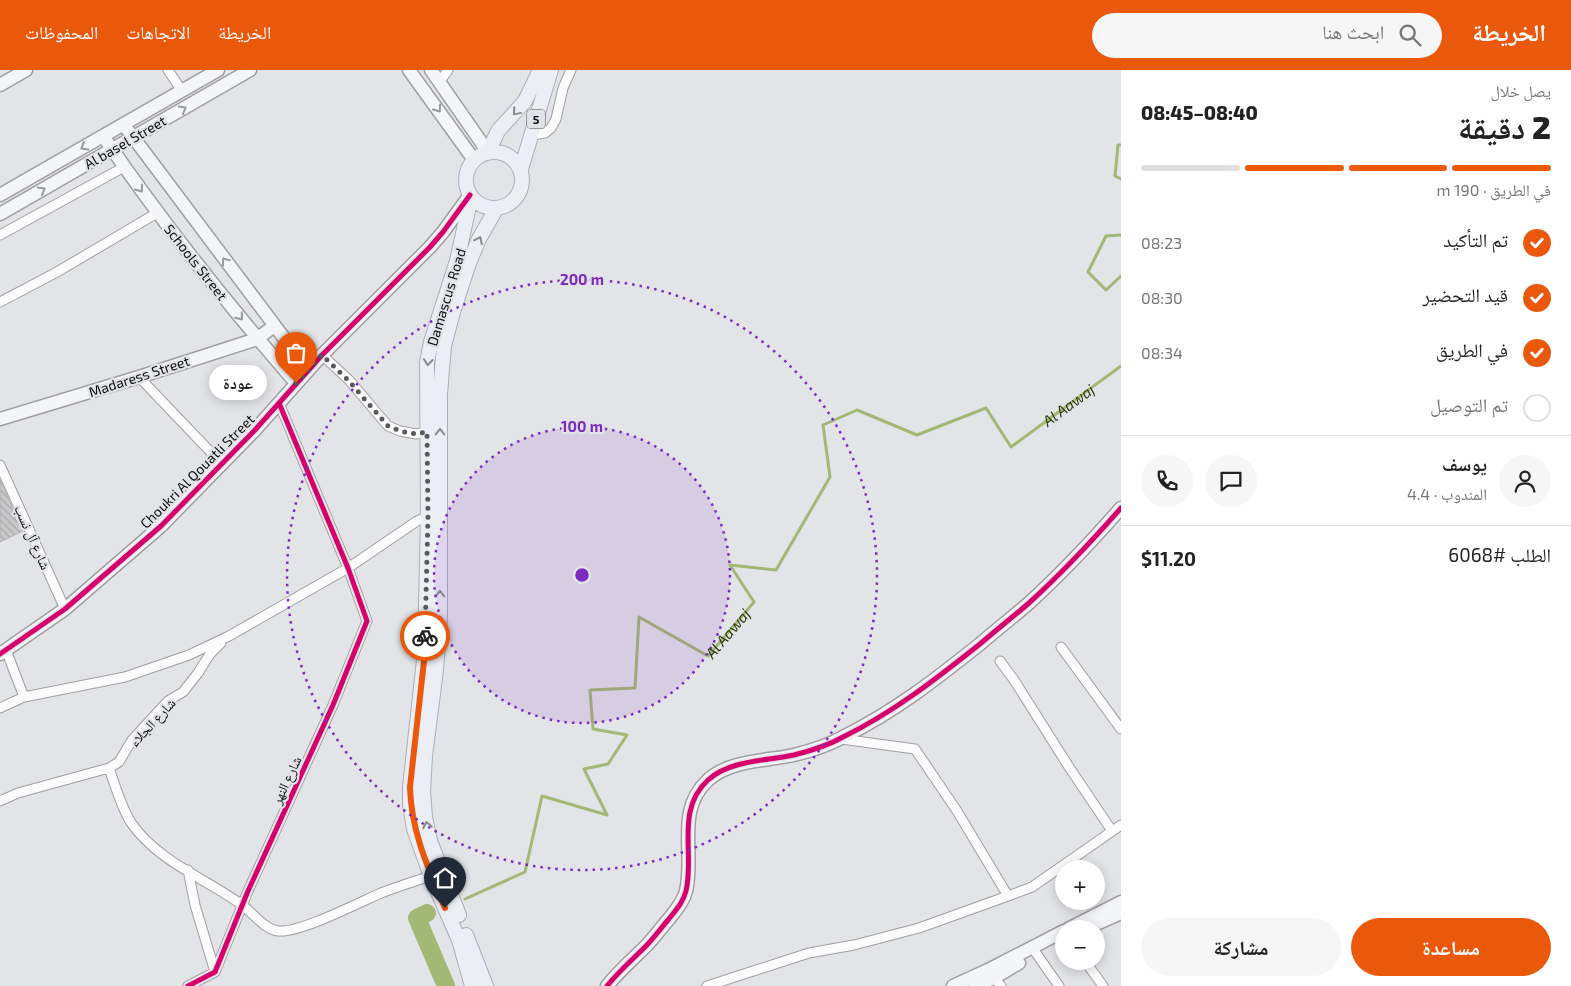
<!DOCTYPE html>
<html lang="ar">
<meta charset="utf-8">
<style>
:root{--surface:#fff;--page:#f6f6f6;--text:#222;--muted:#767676;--line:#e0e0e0;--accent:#ea580c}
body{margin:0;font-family:"Exo 2","Noto Naskh Arabic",sans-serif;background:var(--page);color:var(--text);direction:rtl;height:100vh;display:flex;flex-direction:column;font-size:19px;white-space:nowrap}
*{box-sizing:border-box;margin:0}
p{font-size:16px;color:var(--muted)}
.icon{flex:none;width:28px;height:28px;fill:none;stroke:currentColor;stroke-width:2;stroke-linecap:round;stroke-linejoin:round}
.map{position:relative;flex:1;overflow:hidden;direction:ltr}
.details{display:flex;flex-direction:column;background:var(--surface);width:450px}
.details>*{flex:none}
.buttons{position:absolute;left:1055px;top:790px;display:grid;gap:10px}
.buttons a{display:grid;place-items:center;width:50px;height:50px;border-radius:50%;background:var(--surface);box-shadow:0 2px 12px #0003;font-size:25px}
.pin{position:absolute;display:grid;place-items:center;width:42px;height:42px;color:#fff;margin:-51px -21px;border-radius:50% 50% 50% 0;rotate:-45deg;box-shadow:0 0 5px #0007}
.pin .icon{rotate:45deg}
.courier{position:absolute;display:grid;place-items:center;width:50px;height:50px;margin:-25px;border:4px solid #ea580c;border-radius:50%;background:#fff;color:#222;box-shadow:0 1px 6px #0007}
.bubble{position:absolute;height:35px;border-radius:18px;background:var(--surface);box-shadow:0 2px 12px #0003;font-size:16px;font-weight:800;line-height:35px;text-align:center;direction:rtl}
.headline em{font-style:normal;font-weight:800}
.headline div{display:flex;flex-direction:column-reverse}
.headline{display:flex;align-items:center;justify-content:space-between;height:85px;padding:0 20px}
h1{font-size:32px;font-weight:800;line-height:38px}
.bar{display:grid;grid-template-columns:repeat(4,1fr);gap:8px 5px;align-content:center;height:60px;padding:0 20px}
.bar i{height:6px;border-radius:4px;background:var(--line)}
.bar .on{background:var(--accent)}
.bar p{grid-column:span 4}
.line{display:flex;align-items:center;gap:12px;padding:0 20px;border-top:1px solid var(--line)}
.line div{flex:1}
.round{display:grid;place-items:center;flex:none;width:52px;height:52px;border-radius:26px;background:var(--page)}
ol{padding:0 20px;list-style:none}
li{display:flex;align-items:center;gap:15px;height:55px}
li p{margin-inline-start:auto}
li .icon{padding:5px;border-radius:50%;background:var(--accent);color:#fff;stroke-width:4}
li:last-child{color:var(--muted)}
li i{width:28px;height:28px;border:2px solid var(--line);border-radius:50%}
.action{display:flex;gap:10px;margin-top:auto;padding:10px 20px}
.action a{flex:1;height:58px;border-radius:30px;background:var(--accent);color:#fff;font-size:20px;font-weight:800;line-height:58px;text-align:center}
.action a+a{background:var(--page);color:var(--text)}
header{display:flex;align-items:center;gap:30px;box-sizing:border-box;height:70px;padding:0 25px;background:var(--accent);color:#fff}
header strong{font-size:24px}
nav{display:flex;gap:28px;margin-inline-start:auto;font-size:18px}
.search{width:350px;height:45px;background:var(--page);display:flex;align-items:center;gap:12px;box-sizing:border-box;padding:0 18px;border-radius:28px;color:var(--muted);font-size:19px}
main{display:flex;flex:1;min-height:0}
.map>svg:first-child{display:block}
</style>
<header>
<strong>الخريطة</strong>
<div class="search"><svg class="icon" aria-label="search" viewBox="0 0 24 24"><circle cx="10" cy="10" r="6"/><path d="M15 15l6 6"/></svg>ابحث هنا</div>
<nav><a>الخريطة</a><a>الاتجاهات</a><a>المحفوظات</a></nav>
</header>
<main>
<section class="details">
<div class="headline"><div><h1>2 دقيقة</h1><p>يصل خلال</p></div><em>08:40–08:45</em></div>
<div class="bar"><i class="on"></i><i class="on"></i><i class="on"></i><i></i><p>في الطريق · 190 m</p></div>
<ol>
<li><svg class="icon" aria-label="check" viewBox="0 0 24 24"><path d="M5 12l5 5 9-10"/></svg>تم التأكيد<p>08:23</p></li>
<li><svg class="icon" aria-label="check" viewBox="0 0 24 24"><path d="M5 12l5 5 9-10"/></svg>قيد التحضير<p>08:30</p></li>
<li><svg class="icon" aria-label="check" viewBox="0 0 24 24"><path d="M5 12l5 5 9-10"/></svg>في الطريق<p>08:34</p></li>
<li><i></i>تم التوصيل</li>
</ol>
<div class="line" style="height:90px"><a class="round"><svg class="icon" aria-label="person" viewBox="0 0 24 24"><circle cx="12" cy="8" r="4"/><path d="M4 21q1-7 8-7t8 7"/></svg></a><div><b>يوسف</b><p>المندوب · 4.4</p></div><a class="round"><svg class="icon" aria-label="chat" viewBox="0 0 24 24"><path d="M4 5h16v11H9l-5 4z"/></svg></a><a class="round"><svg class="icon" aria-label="phone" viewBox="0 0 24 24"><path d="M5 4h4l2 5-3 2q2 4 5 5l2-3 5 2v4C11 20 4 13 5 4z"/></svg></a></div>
<div class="line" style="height:65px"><div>الطلب #6068</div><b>$11.20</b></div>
<div class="action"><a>مساعدة</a><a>مشاركة</a></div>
</section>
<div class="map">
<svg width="1121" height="916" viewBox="0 0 1121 916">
<defs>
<pattern id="building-back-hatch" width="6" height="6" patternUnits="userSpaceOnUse" patternTransform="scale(1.25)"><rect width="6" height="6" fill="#c8c8ca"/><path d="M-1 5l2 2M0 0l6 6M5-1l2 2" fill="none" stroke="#ababac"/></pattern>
</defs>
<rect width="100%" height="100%" fill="#e3e4e7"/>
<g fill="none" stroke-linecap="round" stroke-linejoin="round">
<g stroke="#a3b874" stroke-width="3">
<path d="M 1121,75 L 1118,75 L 1115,106 L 1121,109"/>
<path d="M 1121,165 L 1106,166 L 1088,202 L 1106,220 L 1121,206"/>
<path id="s1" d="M 465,829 L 525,802 L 542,726 L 607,745 L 584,699 L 608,694 L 627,665 L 593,659 L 590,620 L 635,618 L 639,547 L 708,586 L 754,532 L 730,495 L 776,500 L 830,407 L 823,355 L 857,340 L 917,365 L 986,338 L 1011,377 L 1121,296"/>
</g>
<path stroke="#a3b874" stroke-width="18" d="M 427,843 L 417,848 L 446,916"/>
</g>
<path fill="url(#building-back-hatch)" stroke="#b3b4b6" d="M 0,410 L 23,461 L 0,472 Z"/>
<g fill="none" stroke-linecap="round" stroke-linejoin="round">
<g stroke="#9f9fa1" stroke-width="11">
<path id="street" d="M 168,0 L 182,21
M 440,11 L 448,0
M 532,65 L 545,63 L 551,58 L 556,49 L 563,18 L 571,0
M 0,165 L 124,97
M 0,232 L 57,202 L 157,143
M 322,285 L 349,310 L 388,356 L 400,361 L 416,364 L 427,362
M 139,307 L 222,394
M 0,395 L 65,539
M 1061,577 L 1121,659
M 6,580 L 24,627
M 1000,591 L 1014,610 L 1069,697 L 1112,761
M 0,638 L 24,627 L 125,607 L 189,585 L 229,566 L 348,498 L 417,451 L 428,446
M 841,669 L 915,679 L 957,741 L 1008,826
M 109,698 C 115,715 122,740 132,754 C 158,791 206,809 242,835 C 253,843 264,859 278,861 C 300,863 358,833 381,823 C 397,817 415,811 431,806
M 0,731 L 18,723 L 109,698 L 119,692 L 132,670 L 168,631 L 183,622 L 198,603 L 210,584 L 221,573
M 188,800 L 195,835 L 215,902
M 1036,883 L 1059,916
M 1085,891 L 1103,916
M 994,908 L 1001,916
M 188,916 L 215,902 L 248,821 L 333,635 L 367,551 L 348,498 L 279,333
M 707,916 L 809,883 L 854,875 L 919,858 L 1008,826 L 1032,817 L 1121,755"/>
</g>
<g stroke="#9f9fa1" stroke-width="15">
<path id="secondary" d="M 409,0 L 474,90
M 431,0 L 488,82
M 0,15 L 26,0
M 124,55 L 308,300
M 103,66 C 162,152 227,234 296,313
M 0,125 L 218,0
M 0,144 L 250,0
M 0,349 L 139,307 L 257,269 L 274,256
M 0,584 L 65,539 L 161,456 L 254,361 L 322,285 L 430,177 L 443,162 L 470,125
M 1068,859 L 1121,832
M 1085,859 L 1121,843
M 607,916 C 619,901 633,889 646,876 C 654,868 661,858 668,850 C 675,841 683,833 686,821 C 695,784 675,740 708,710 C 730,690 766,691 794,685 C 810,681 829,675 843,667 C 894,642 936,609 980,574 C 996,560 1013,547 1029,533 C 1062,503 1092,471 1121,438
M 953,916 L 988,900 L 1064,861
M 975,916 L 994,908 L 1019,893"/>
</g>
<g stroke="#abaeb9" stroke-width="16">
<path id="primary" d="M466 110a28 28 0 1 1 56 0a28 28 0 1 1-56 0Z
M 488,82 L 498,61 L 525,31 L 540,0
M 521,99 L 551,0
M 471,127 L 457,191 L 431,272 L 427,292 L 428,446 L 425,581 L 410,717 L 410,735 L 414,759 L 431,806 L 459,870 L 472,916
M 459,845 L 430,771 L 425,747 L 423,721 L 425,686 L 436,600 L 440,546 L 440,324 L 444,276 L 453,242 L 469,193 L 479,169 L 496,139
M 466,865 L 486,916"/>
</g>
<use href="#street" stroke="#fbfbfb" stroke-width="9"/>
<use href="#secondary" stroke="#f4f5f8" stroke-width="12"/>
<use href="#primary" stroke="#eceef5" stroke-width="14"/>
<g stroke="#e2e3e8" stroke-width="8">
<path id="cycleway" d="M 0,584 L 65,539 L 161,456 L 254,361 L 322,285 L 430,177 L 443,162 L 470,125
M 188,916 L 215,902 L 248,821 L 333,635 L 367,551 L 348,498 L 279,333
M 607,916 C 619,901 633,889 646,876 C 654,868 661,858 668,850 C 675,841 683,833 686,821 C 695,784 675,740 708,710 C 730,690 766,691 794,685 C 810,681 829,675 843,667 C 894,642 936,609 980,574 C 996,560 1013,547 1029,533 C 1062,503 1092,471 1121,438"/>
</g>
<use href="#cycleway" stroke="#d6006c" stroke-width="5"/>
</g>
<defs><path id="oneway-chevron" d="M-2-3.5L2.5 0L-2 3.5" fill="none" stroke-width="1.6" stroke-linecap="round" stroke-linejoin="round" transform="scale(1.25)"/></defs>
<g stroke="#98999b">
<use href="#oneway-chevron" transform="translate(183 39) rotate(-30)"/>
<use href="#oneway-chevron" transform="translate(438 39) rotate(54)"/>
<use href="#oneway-chevron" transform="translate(84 77) rotate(150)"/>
<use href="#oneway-chevron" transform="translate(140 119) rotate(54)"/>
<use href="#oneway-chevron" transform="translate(42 120) rotate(-30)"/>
<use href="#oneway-chevron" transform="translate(225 191) rotate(-127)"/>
<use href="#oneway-chevron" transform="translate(240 247) rotate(51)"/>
</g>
<g stroke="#888a8e">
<use href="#oneway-chevron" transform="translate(516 42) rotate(130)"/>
<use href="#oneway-chevron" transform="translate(479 170) rotate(-64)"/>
<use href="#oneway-chevron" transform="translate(428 292) rotate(96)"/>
<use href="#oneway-chevron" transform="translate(440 362) rotate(-90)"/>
<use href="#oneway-chevron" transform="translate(440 524) rotate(-90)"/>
<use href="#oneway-chevron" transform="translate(427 755) rotate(-101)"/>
</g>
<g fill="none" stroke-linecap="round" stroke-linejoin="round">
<path stroke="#595a5b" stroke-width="5" stroke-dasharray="0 9" d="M 296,313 L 322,285 L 348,310 L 388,356 L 400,361 L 416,364 L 427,362 L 428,446 L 425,566"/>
<path stroke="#ea580c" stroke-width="6" d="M 425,566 L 425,582 L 410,717 C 411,761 428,798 445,838"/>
</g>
<circle cx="582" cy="505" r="148" fill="#7b2cbf" fill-opacity=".12"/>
<g fill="none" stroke="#7b2cbf" stroke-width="2.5" stroke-dasharray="2.5 5">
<circle cx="582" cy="505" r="148"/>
<circle cx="582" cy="505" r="295"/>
</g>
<g text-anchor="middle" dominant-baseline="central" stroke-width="4.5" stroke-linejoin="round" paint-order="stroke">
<rect fill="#e2e3e8" stroke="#4e4f51" stroke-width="1" x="527" y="39.5" width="18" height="19" rx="4"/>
<g font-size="12" font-weight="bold" fill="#0e0f10">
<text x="536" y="49">5</text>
</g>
<g font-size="14" fill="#0e0f10" stroke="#e2e3e8">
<text transform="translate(125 72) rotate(-30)">Al basel Street</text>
<text transform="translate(196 192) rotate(52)">Schools Street</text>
<text transform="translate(446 227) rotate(-73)">Damascus Road</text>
<text transform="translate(139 306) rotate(-18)">Madaress Street</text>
<text transform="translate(197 401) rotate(-45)">Choukri Al Qouatli Street</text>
<text transform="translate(33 467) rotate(66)">شارع آل نسب</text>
<text transform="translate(152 652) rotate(-47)">شارع الجلاء</text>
<text transform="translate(286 710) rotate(-65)">شارع النهر</text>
</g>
<g font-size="15" font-style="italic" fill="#2c3910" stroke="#e2e3e8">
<text stroke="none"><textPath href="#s1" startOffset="1206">Al Aawaj</textPath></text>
<text stroke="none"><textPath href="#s1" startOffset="621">Al Aawaj</textPath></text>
</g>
</g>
<circle cx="582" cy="505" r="8" fill="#7b2cbf" stroke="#e2e3e8" stroke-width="2.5"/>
<g font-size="15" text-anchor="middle" font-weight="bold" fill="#7b2cbf" stroke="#e2e3e8" stroke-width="4.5" stroke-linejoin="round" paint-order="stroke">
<text x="582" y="215">200 m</text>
<text x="582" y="362">100 m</text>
</g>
</svg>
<div class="buttons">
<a>+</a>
<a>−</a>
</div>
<div class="pin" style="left:296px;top:313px;background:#ea580c"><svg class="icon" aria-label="bag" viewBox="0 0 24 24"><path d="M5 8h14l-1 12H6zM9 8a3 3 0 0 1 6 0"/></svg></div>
<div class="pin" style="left:445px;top:838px;background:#1f2937"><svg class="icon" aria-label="home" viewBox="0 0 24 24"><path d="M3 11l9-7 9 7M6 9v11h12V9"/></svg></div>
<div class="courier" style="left:425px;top:566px"><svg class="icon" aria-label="bike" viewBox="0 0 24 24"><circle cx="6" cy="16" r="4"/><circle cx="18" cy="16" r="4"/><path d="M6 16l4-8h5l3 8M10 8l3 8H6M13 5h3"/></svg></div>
<div class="bubble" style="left:209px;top:295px;width:58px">عودة</div>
</div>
</main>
